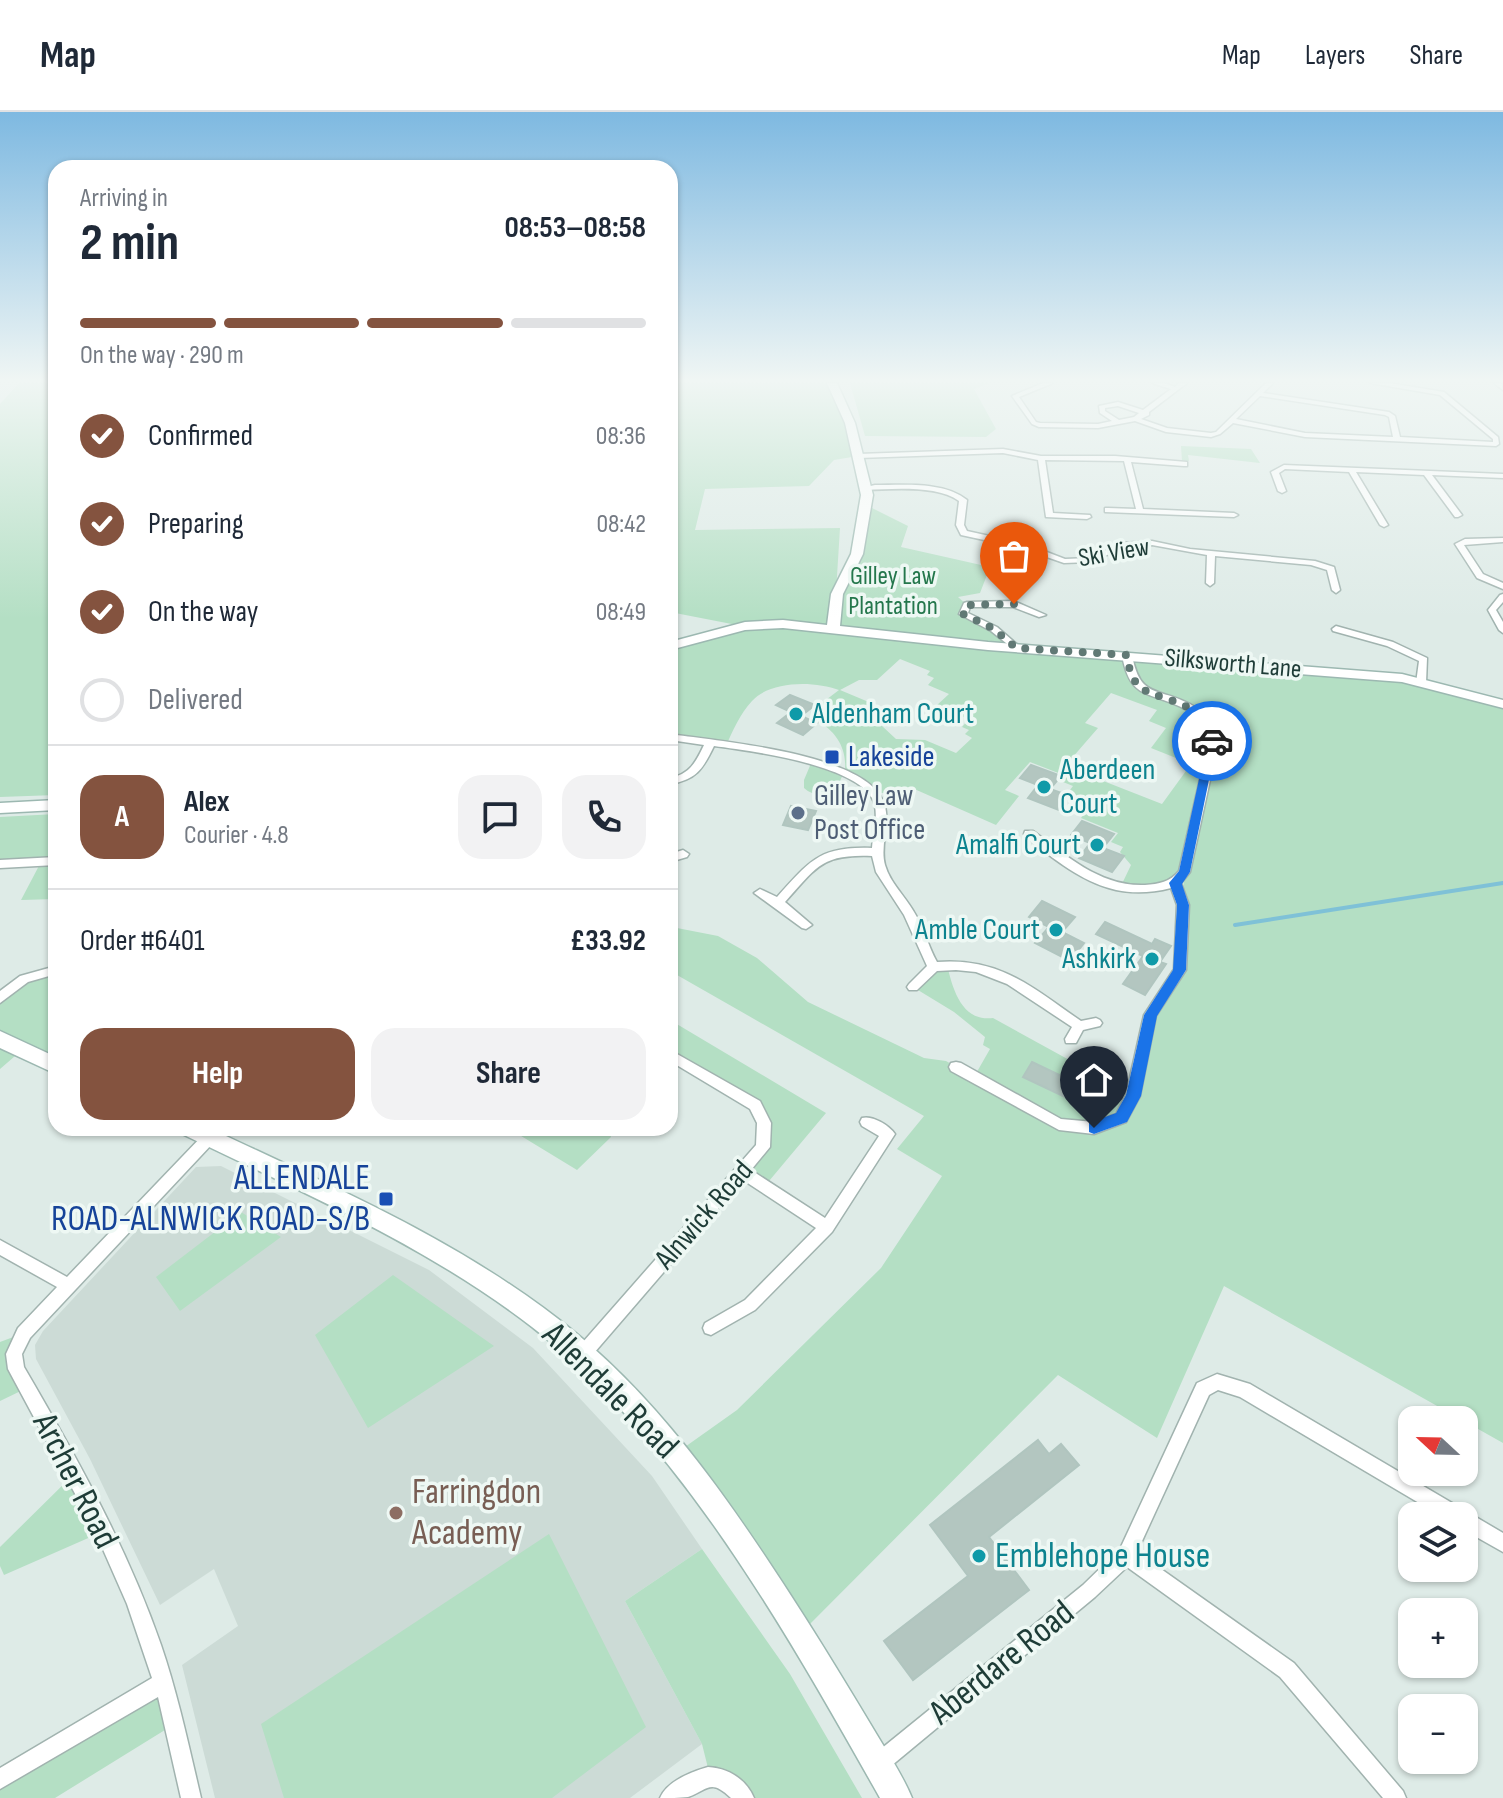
<!DOCTYPE html>
<meta charset="utf-8">
<style>
:root{--surface:#fff;--page:#f2f2f3;--text:#1f2937;--muted:#747a83;--line:#e0e1e3;--accent:#84533f}
body{margin:0;font-family:"Sofia Sans Condensed",sans-serif;background:var(--page);color:var(--text);height:100vh;display:flex;flex-direction:column;font-size:30px;white-space:nowrap}
*{box-sizing:border-box;margin:0}
p{font-size:26px;color:var(--muted)}
.icon{flex:none;width:44px;height:44px;fill:none;stroke:currentColor;stroke-width:2;stroke-linecap:round;stroke-linejoin:round}
.map{position:relative;flex:1;overflow:hidden}
.sheet{position:absolute;left:48px;top:48px;width:630px;height:976px;display:flex;flex-direction:column;background:var(--surface);border-radius:24px;box-shadow:0 2px 6px #0004}
.sheet>*{flex:none}
.needle{width:52px;rotate:292deg}
.buttons{position:absolute;left:1398px;top:1294px;display:grid;gap:16px}
.buttons a{display:grid;place-items:center;width:80px;height:80px;border-radius:16px;background:var(--surface);box-shadow:0 2px 6px #0004;font-size:40px}
.pin{position:absolute;display:grid;place-items:center;width:68px;height:68px;color:#fff;margin:-82px -34px;border-radius:50% 50% 50% 0;rotate:-45deg;box-shadow:0 0 8px #0007}
.pin .icon{rotate:45deg}
.courier{position:absolute;display:grid;place-items:center;width:80px;height:80px;margin:-40px;border:6px solid #1a73e8;border-radius:50%;background:#fff;color:#222;box-shadow:0 2px 10px #0007}
.overview em{font-style:normal;font-weight:700}
.overview div{display:flex;flex-direction:column-reverse}
.overview{display:flex;align-items:center;justify-content:space-between;height:136px;padding:0 32px}
h1{font-size:52px;font-weight:700;line-height:60px}
.bar{display:grid;grid-template-columns:repeat(4,1fr);gap:12px 8px;align-content:center;height:96px;padding:0 32px}
.bar i{height:10px;border-radius:6px;background:var(--line)}
.bar .on{background:var(--accent)}
.bar p{grid-column:span 4}
.line{display:flex;align-items:center;gap:20px;padding:0 32px;border-top:2px solid var(--line)}
.line div{flex:1}
.round{display:grid;place-items:center;flex:none;width:84px;height:84px;border-radius:24px;background:var(--page)}
ol{padding:0 32px;list-style:none}
li{display:flex;align-items:center;gap:24px;height:88px}
li p{margin-inline-start:auto}
li .icon{padding:8px;border-radius:50%;background:var(--accent);color:#fff;stroke-width:4}
li:last-child{color:var(--muted)}
li i{width:44px;height:44px;border:4px solid var(--line);border-radius:50%}
.button{display:flex;gap:16px;margin-top:auto;padding:16px 32px}
.button a{flex:1;height:92px;border-radius:24px;background:var(--accent);color:#fff;font-size:32px;font-weight:700;line-height:92px;text-align:center}
.button a+a{background:var(--page);color:var(--text)}
header{display:flex;align-items:center;gap:48px;box-sizing:border-box;height:112px;padding:0 40px;background:var(--surface);border-bottom:2px solid var(--line)}
header strong{font-size:38px}
nav{display:flex;gap:44px;margin-inline-start:auto;font-size:28px}
.map>svg:first-child{display:block}
</style>
<header>
<strong>Map</strong>
<nav><a>Map</a><a>Layers</a><a>Share</a></nav>
</header>
<div class="map">
<svg width="1503" height="1686" viewBox="0 0 1503 1686">
<rect width="100%" height="100%" fill="#deebe7"/>
<path fill="#ccdbd6" d="M 221,1054 L 429,1158 L 533,1236 L 652,1364 L 702,1437 L 625,1489 L 702,1632 L 630,1686 L 215,1686 L 182,1553 L 238,1514 L 214,1457 L 160,1493 L 90,1347 L 36,1247 L 35,1233 L 43,1219 L 196,1055 Z"/>
<path fill="#b4dfc4" fill-rule="evenodd" d="M 19,271 L 56,271 L 56,683 L 0,685 L 0,292 Z
M 670,271 L 827,271 L 847,302 L 858,344 L 834,348 L 809,374 L 705,377 L 695,418 L 840,416 L 835,496 L 857,442 L 866,393 L 908,414 L 901,435 L 990,455 L 980,481 L 958,485 L 967,493 L 963,502 L 994,517 L 1016,536 L 1402,566 L 1503,592 L 1503,1331 L 1224,1174 L 1157,1326 L 1058,1263 L 800,1522 L 675,1342 L 737,1298 L 881,1156 L 942,1064 L 897,1037 L 924,1004 L 670,859 L 670,812 L 677,816 L 718,824 L 757,846 L 808,890 L 924,946 L 946,949 L 974,965 L 990,937 L 983,933 L 985,925 L 954,900 L 913,875 L 934,855 L 947,853 C 953,878 962,910 993,906 L 1133,983 L 1150,903 L 1180,858 L 1184,762 L 1175,771 L 1120,776 L 1131,753 L 1120,740 L 1123,735 L 1111,730 L 1118,721 L 1081,706 L 1091,693 L 1067,682 L 1073,674 L 1063,670 L 1066,664 L 1030,650 L 1005,678 L 1019,684 L 996,713 L 912,676 L 876,682 L 844,660 L 836,678 C 824,683 814,685 804,676 L 804,668 L 812,649 L 845,659 C 847,636 836,619 816,608 L 823,601 L 814,597 L 839,578 C 815,569 771,568 752,589 C 740,602 733,618 726,634 L 670,625 L 670,534 L 742,514 L 670,500 ZM 900,547 L 930,559 L 927,563 L 934,566 L 928,573 L 949,582 L 936,594 L 969,607 L 962,615 L 969,618 L 965,622 L 972,626 L 956,641 L 925,628 L 896,627 L 882,614 L 883,596 L 840,578 L 859,568 L 877,568 ZM 1111,581 L 1157,598 L 1149,609 L 1166,616 L 1151,636 L 1191,652 L 1162,692 L 1065,654 L 1098,616 L 1085,611 Z
M 850,271 L 989,271 L 974,277 L 996,317 L 986,325 L 865,324 Z
M 1181,334 L 1251,337 L 1260,351 L 1188,343 L 1189,349 L 1182,349 Z
M 56,702 L 56,787 L 21,788 L 41,750 L 0,755 L 0,705 Z
M 56,858 L 56,954 L 22,938 L 0,957 L 0,886 L 24,867 Z
M 670,908 L 826,1001 L 764,1075 L 742,1060 L 763,1035 L 754,993 L 670,943 Z
M 508,1016 L 609,1016 L 611,1025 L 577,1058 Z
M 241,1100 L 281,1125 L 180,1199 L 156,1165 Z
M 393,1163 L 494,1234 L 368,1316 L 315,1223 Z
M 24,1221 L 14,1242 L 27,1276 L 0,1289 L 0,1230 Z
M 75,1361 L 102,1420 L 4,1463 L 0,1454 L 0,1435 Z
M 549,1422 L 646,1615 L 552,1686 L 284,1686 L 261,1612 Z
M 702,1437 L 790,1562 L 862,1686 L 744,1686 L 710,1664 L 702,1632 L 625,1489 Z
M 163,1571 L 173,1613 L 55,1686 L 0,1686 L 0,1667 Z"/>
<g fill="none" stroke-linecap="round" stroke-linejoin="round">
<path stroke="#7fc1d7" stroke-width="4" d="M 1235,813 L 1503,771"/>
</g>
<path fill="#b3c6c0" stroke="#b0c5bf" stroke-width="2" d="M 790,583 L 815,593 L 801,604 L 817,611 L 803,623 L 777,611 L 791,600 L 776,593 Z
M 1031,653 L 1061,664 L 1050,677 L 1070,684 L 1059,698 L 1028,686 L 1038,673 L 1020,666 Z
M 791,694 L 816,699 L 808,718 L 783,713 Z
M 1082,709 L 1114,722 L 1103,736 L 1124,744 L 1112,760 L 1079,746 L 1090,731 L 1071,723 Z
M 1042,789 L 1075,805 L 1062,820 L 1084,831 L 1070,849 L 1035,831 L 1049,815 L 1029,805 Z
M 1105,810 L 1152,832 L 1155,827 L 1171,834 L 1160,850 L 1166,852 L 1145,883 L 1123,872 L 1143,844 L 1096,822 Z
M 1032,950 L 1076,971 L 1067,986 L 1023,965 Z
M 1038,1328 L 1049,1342 L 1061,1332 L 1079,1353 L 989,1425 L 1029,1478 L 913,1568 L 884,1529 L 968,1464 L 930,1413 Z"/>
<g fill="none" stroke-linecap="round" stroke-linejoin="round">
<g stroke="#a1b3af" stroke-width="3">
<path id="street" d="M 1043,271 L 1053,271 L 1019,285 L 1036,310 L 1040,311 L 1098,312 L 1112,309 L 1100,301 L 1099,294 L 1118,290 L 1143,298 L 1171,277 L 1152,271 L 1164,271 L 1175,275 L 1179,271 L 1187,271 L 1149,300 L 1149,303 L 1141,307 L 1167,316 L 1211,321 L 1216,320 L 1266,271 L 1273,271 L 1263,281 L 1389,300 L 1395,304 L 1400,325 L 1493,330 L 1493,327 L 1440,283 L 1370,271 L 1389,271 L 1444,280 L 1498,325 L 1499,332 L 1496,334 L 1305,325 L 1233,311 L 1220,322 L 1211,325 L 1166,320 L 1135,309 L 1098,316 L 1039,315 L 1032,312 L 1012,284 ZM 1260,284 L 1385,303 L 1389,305 L 1393,325 L 1305,321 L 1236,307 ZM 1118,294 L 1139,301 L 1134,305 L 1119,308 L 1105,299 L 1105,296 Z
M 1494,271 L 1501,271 L 1503,278 Z
M 1003,337 L 1041,344 L 1115,344 L 1187,350 L 1187,354 L 1184,354 L 1131,350 L 1143,397 L 1234,401 L 1238,403 L 1234,405 L 1105,400 L 1105,396 L 1108,396 L 1136,397 L 1124,349 L 1045,348 L 1053,401 L 1090,403 L 1091,405 L 1087,407 L 1046,405 L 1038,348 L 1003,341 L 858,346 L 854,344 L 858,342 Z
M 1284,353 L 1503,362 L 1503,366 L 1432,363 L 1462,403 L 1458,405 L 1455,405 L 1424,363 L 1356,360 L 1388,413 L 1384,415 L 1380,413 L 1349,360 L 1285,357 L 1279,361 L 1286,379 L 1282,381 L 1278,379 L 1271,360 Z
M 875,373 C 903,373 944,369 967,388 L 964,413 L 967,419 L 1026,432 L 1065,447 L 1089,446 L 1122,431 L 1152,429 L 1190,437 L 1315,449 L 1334,455 L 1340,478 L 1336,481 L 1332,478 L 1327,458 L 1311,453 L 1215,444 L 1214,471 L 1210,474 L 1206,471 L 1207,443 L 1152,433 L 1126,435 L 1090,450 L 1064,451 L 1021,436 L 961,423 L 956,413 L 959,389 C 937,373 892,377 866,378 L 862,376 Z
M 1503,426 L 1503,430 L 1464,433 L 1483,462 L 1503,471 L 1503,477 L 1477,466 L 1455,432 L 1465,427 Z
M 1503,482 L 1503,490 L 1496,498 L 1503,510 L 1503,521 L 1499,518 L 1488,498 L 1500,483 Z
M 1014,489 L 1046,503 L 1039,505 L 1013,495 L 970,495 L 968,501 L 997,515 L 1019,534 L 1020,536 L 1016,539 L 991,519 L 959,502 L 964,491 L 967,490 Z
M 1336,514 L 1393,530 L 1427,546 L 1426,571 L 1421,574 L 1416,571 L 1419,549 L 1387,534 L 1333,519 L 1332,517 Z
M 1127,540 L 1132,543 C 1140,587 1158,575 1190,592 C 1199,597 1207,605 1214,612 L 1217,636 L 1190,760 L 1181,771 L 1189,793 L 1186,858 L 1156,904 L 1140,984 L 1126,1010 L 1094,1022 L 1059,1018 L 951,959 L 949,955 L 951,951 L 956,950 L 961,951 L 1061,1007 L 1094,1010 L 1116,1002 L 1126,983 L 1144,903 L 1174,857 L 1177,793 L 1171,776 C 1124,788 1091,774 1053,746 C 1043,738 1032,731 1024,722 L 1025,719 L 1033,719 C 1067,744 1101,775 1145,773 C 1159,772 1170,770 1179,759 L 1207,636 L 1206,615 C 1198,607 1191,599 1181,595 C 1147,579 1130,587 1122,543 Z
M 670,622 C 718,629 860,641 882,687 C 893,707 879,732 885,753 C 890,771 905,784 914,800 C 924,816 928,834 937,850 C 1000,845 1033,876 1081,909 L 1096,906 L 1100,908 L 1102,911 L 1100,914 L 1083,918 L 1076,931 L 1066,931 L 1065,927 L 1072,915 L 1007,872 L 976,860 L 956,858 L 937,859 L 917,878 L 909,878 L 907,875 L 909,872 L 927,854 L 904,803 L 876,760 L 872,744 C 821,742 817,755 785,790 L 812,813 L 806,817 L 802,816 L 754,781 L 760,777 L 777,785 C 810,749 819,734 872,736 C 873,721 880,700 872,686 C 852,652 751,639 714,634 C 703,657 696,668 670,672 L 670,666 C 690,662 696,650 704,633 L 670,628 Z
M 683,738 L 689,742 L 687,745 L 670,750 L 670,742 Z
M 56,745 L 56,753 L 0,756 L 0,748 Z
M 56,854 L 56,862 L 28,870 L 0,891 L 0,879 L 20,864 Z
M 670,938 L 760,989 L 771,1011 L 770,1035 L 751,1058 L 825,1106 L 879,1024 L 862,1014 L 860,1010 L 862,1006 C 872,1003 889,1013 895,1022 L 832,1120 L 755,1198 L 711,1223 L 705,1221 L 703,1216 L 705,1211 L 745,1188 L 816,1116 L 743,1068 L 588,1248 L 582,1251 L 576,1248 L 574,1243 L 576,1238 L 756,1033 L 757,1011 L 750,997 L 670,949 Z
M 209,1020 L 214,1022 L 216,1026 L 214,1030 L 30,1226 L 22,1242 L 24,1255 C 76,1344 127,1435 161,1533 C 178,1583 189,1635 201,1686 L 181,1686 L 158,1585 L 0,1677 L 0,1656 L 152,1566 L 127,1492 L 94,1417 L 8,1257 L 6,1242 L 18,1216 L 57,1175 L 0,1143 L 0,1128 L 67,1165 L 204,1022 Z
M 1217,1262 L 1250,1272 L 1503,1421 L 1503,1440 L 1464,1418 L 1464,1404 L 1441,1404 L 1240,1285 L 1218,1278 L 1209,1283 L 1137,1440 L 1294,1551 L 1403,1679 L 1406,1686 L 1383,1686 L 1280,1565 L 1127,1455 L 1095,1485 L 885,1659 L 878,1662 L 871,1659 L 868,1652 L 871,1645 L 1083,1473 L 1120,1437 L 1197,1271 Z
M 708,1655 C 728,1656 746,1667 754,1686 L 731,1686 C 710,1666 708,1678 688,1685 C 680,1686 668,1686 660,1686 C 667,1669 691,1660 708,1655 Z"/>
</g>
<g stroke="#9cb8b1" stroke-width="3">
<path id="secondary" d="M 827,271 L 837,271 L 855,311 L 873,383 L 863,442 L 843,482 L 840,514 L 988,530 L 1402,562 L 1503,588 L 1503,596 L 1402,570 L 988,538 L 783,516 L 745,518 L 670,538 L 670,530 L 745,510 L 783,508 L 827,513 L 831,482 L 851,442 L 861,383 L 845,311 Z
M 56,688 L 56,698 L 0,701 L 0,691 Z
M 0,919 L 56,945 L 56,962 L 0,936 Z
M 179,1016 L 209,1016 C 336,1076 468,1132 577,1222 C 670,1299 740,1404 804,1504 C 829,1543 853,1583 877,1623 C 889,1643 903,1664 912,1686 L 880,1686 C 789,1525 680,1329 532,1215 C 426,1133 301,1080 182,1022 Z"/>
</g>
<use href="#street" fill="#fff" fill-rule="evenodd"/>
<use href="#secondary" fill="#fff" fill-rule="evenodd"/>
</g>
<linearGradient id="sky" x2="0" y2="1"><stop stop-color="#7eb9e1"/><stop offset="0.53" stop-color="#f0f6f4"/><stop offset="1" stop-color="#f0f6f4" stop-opacity="0"/></linearGradient>
<rect width="1503" height="507" fill="url(#sky)"/>
<path fill="#1a73e8" d="M 1208,626 L 1217,629 L 1190,760 L 1182,772 L 1189,793 L 1186,858 L 1157,904 L 1141,984 L 1127,1010 L 1094,1022 L 1089,1020 L 1089,1011 L 1116,1001 L 1126,983 L 1144,903 L 1173,858 L 1177,793 L 1169,771 L 1179,759 Z"/>
<g fill="none" stroke-linecap="round" stroke-linejoin="round">
<path stroke="#617975" stroke-width="8" stroke-dasharray="0 14.4" d="M 1014,492 L 967,493 L 963,502 L 994,517 L 1016,536 L 1127,543 C 1132,586 1152,578 1185,594 C 1195,598 1203,607 1211,614 L 1212,629"/>
</g>
<g fill="#0f9aa8" stroke="#eef8f4" stroke-width="3">
<circle cx="796" cy="602" r="8"/>
<circle cx="1044" cy="675" r="8"/>
<circle cx="1097" cy="733" r="8"/>
<circle cx="1056" cy="818" r="8"/>
<circle cx="1152" cy="847" r="8"/>
<circle cx="979" cy="1444" r="8"/>
</g>
<g fill="#1a4fb4" stroke="#eef8f4" stroke-width="3">
<rect x="824" y="637" width="16" height="16" rx="4"/>
<rect x="378" y="1079" width="16" height="16" rx="4"/>
</g>
<circle fill="#5c6f8a" stroke="#eef8f4" stroke-width="3" cx="798" cy="701" r="8"/>
<circle fill="#8d6e63" stroke="#eef8f4" stroke-width="3" cx="396" cy="1401" r="8"/>
<g text-anchor="middle" dominant-baseline="central" stroke-width="7" stroke-linejoin="round" paint-order="stroke">
<g font-size="26" fill="#1e3c37" stroke="#eef8f4">
<text transform="translate(1114 441) rotate(-10)">Ski View</text>
<text transform="translate(1233 552) rotate(5)">Silksworth Lane</text>
</g>
<g font-size="26" fill="#24774c" stroke="#eef8f4">
<text x="893" y="464">Gilley Law<tspan x="893" dy="30">Plantation</tspan></text>
</g>
<g font-size="30" fill="#0d838f" stroke="#eef8f4" text-anchor="end">
<text x="812" y="602" text-anchor="start">Aldenham Court</text>
<text x="1060" y="658" text-anchor="start">Aberdeen<tspan x="1060" dy="34">Court</tspan></text>
<text x="1081" y="733">Amalfi Court</text>
<text x="1040" y="818">Amble Court</text>
<text x="1136" y="847">Ashkirk</text>
</g>
<g font-size="30" fill="#164399" stroke="#eef8f4" text-anchor="start">
<text x="848" y="645">Lakeside</text>
</g>
<g font-size="30" fill="#4e5e75" stroke="#eef8f4" text-anchor="start">
<text x="814" y="684">Gilley Law<tspan x="814" dy="34">Post Office</tspan></text>
</g>
<g font-size="30" fill="#1e3c37" stroke="#eef8f4">
<text transform="translate(704 1103) rotate(-49)">Alnwick Road</text>
</g>
<g font-size="36" fill="#164399" stroke="#eef8f4" text-anchor="end">
<text x="370" y="1066">ALLENDALE<tspan x="370" dy="41">ROAD-ALNWICK ROAD-S/B</tspan></text>
</g>
<g font-size="36" fill="#1e3c37" stroke="#eef8f4">
<text transform="translate(610 1279) rotate(45)">Allendale Road</text>
<text transform="translate(75 1369) rotate(63)">Archer Road</text>
<text transform="translate(1002 1551) rotate(-39)">Aberdare Road</text>
</g>
<g font-size="36" fill="#785e54" stroke="#eef8f4" text-anchor="start">
<text x="412" y="1380">Farringdon<tspan x="412" dy="41">Academy</tspan></text>
</g>
<g font-size="36" fill="#0d838f" stroke="#eef8f4" text-anchor="start">
<text x="995" y="1444">Emblehope House</text>
</g>
</g>
</svg>
<div class="buttons">
<a><svg class="needle" viewBox="-14 -14 28 28"><path d="M0-13l5 13h-10z" fill="#e53935"/><path d="M0 13l5-13h-10z" fill="#747a83"/></svg></a>
<a><svg class="icon" aria-label="layers" viewBox="0 0 24 24"><path d="M12 4l9 5-9 5-9-5zM3 14l9 5 9-5"/></svg></a>
<a>+</a>
<a>−</a>
</div>
<div class="pin" style="left:1014px;top:492px;background:#ea580c"><svg class="icon" aria-label="bag" viewBox="0 0 24 24"><path d="M5 8h14l-1 12H6zM9 8a3 3 0 0 1 6 0"/></svg></div>
<div class="pin" style="left:1094px;top:1016px;background:#1f2937"><svg class="icon" aria-label="home" viewBox="0 0 24 24"><path d="M3 11l9-7 9 7M6 9v11h12V9"/></svg></div>
<div class="courier" style="left:1212px;top:629px"><svg class="icon" aria-label="car" viewBox="0 0 24 24"><path d="M5 17H2v-5l4-1 3-4h7l3 4 3 1v5h-3M9 17h6M6 11h13"/><circle cx="7" cy="17" r="2"/><circle cx="17" cy="17" r="2"/></svg></div>
<section class="sheet">
<div class="overview"><div><h1>2 min</h1><p>Arriving in</p></div><em>08:53–08:58</em></div>
<div class="bar"><i class="on"></i><i class="on"></i><i class="on"></i><i></i><p>On the way · 290 m</p></div>
<ol>
<li><svg class="icon" aria-label="check" viewBox="0 0 24 24"><path d="M5 12l5 5 9-10"/></svg>Confirmed<p>08:36</p></li>
<li><svg class="icon" aria-label="check" viewBox="0 0 24 24"><path d="M5 12l5 5 9-10"/></svg>Preparing<p>08:42</p></li>
<li><svg class="icon" aria-label="check" viewBox="0 0 24 24"><path d="M5 12l5 5 9-10"/></svg>On the way<p>08:49</p></li>
<li><i></i>Delivered</li>
</ol>
<div class="line" style="height:144px"><b class="round" style="background:var(--accent);color:#fff">A</b><div><b>Alex</b><p>Courier · 4.8</p></div><a class="round"><svg class="icon" aria-label="chat" viewBox="0 0 24 24"><path d="M4 5h16v11H9l-5 4z"/></svg></a><a class="round"><svg class="icon" aria-label="phone" viewBox="0 0 24 24"><path d="M5 4h4l2 5-3 2q2 4 5 5l2-3 5 2v4C11 20 4 13 5 4z"/></svg></a></div>
<div class="line" style="height:104px"><div>Order #6401</div><b>£33.92</b></div>
<div class="button"><a>Help</a><a>Share</a></div>
</section>
</div>
